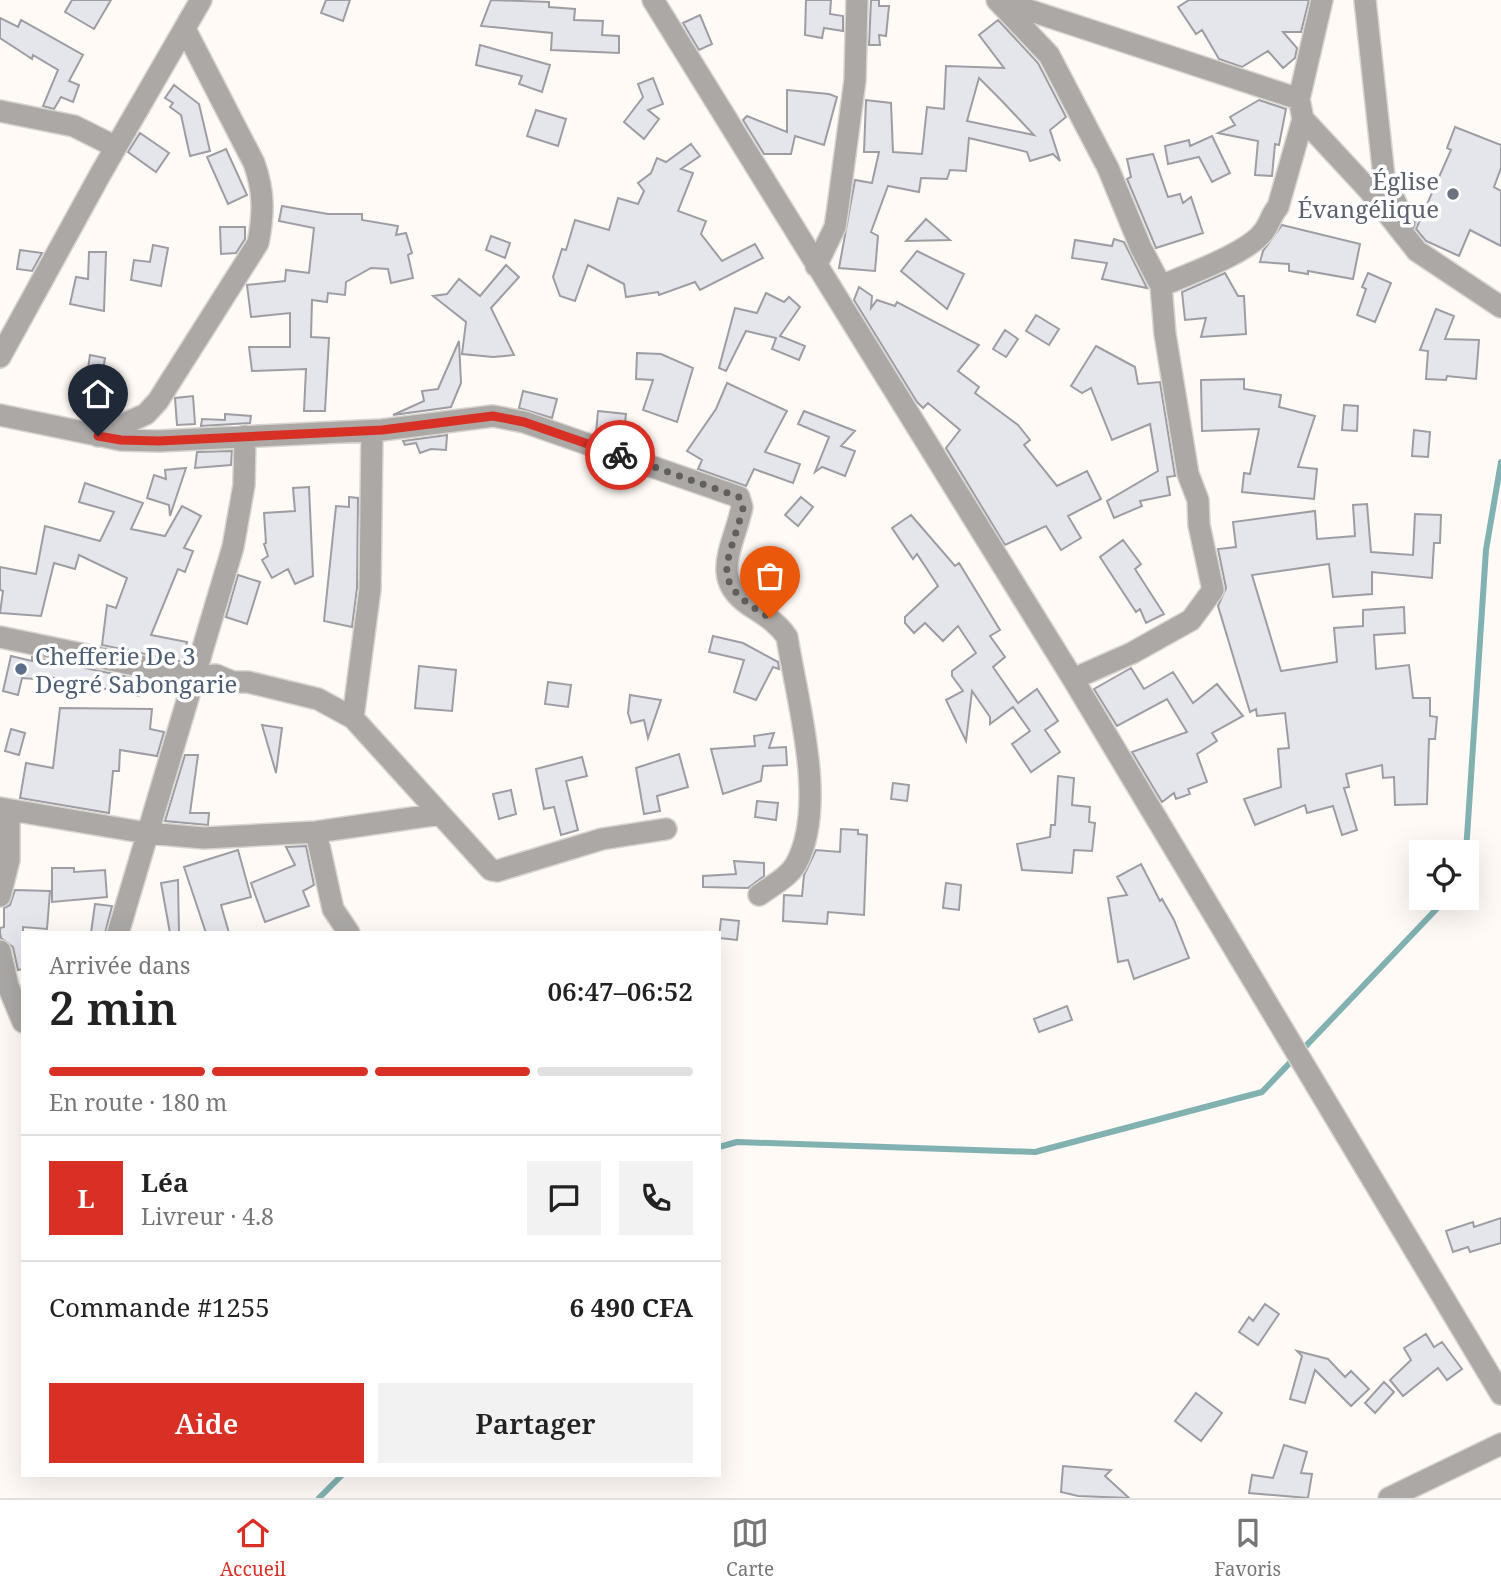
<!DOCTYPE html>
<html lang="fr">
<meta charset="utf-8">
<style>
:root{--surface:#fff;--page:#f2f2f2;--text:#222;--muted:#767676;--line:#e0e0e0;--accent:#d93025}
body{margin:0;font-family:"Noto Serif",serif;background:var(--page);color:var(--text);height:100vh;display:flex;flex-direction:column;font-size:26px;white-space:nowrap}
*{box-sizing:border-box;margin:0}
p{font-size:23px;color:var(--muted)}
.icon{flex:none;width:38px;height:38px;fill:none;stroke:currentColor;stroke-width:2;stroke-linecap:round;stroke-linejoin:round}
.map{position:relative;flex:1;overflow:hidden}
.details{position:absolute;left:21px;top:931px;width:700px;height:546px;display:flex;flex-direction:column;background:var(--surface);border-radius:0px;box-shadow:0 7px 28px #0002}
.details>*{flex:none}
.controls{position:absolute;left:1409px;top:840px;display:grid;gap:14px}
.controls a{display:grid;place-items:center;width:70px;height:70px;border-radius:0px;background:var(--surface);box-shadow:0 7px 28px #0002;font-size:35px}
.pin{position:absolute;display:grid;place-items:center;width:60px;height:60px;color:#fff;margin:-72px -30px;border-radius:50% 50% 50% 0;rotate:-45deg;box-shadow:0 0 7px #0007}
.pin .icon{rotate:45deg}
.courier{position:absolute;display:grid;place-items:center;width:70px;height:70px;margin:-35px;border:5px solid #d93025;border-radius:50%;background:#fff;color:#222;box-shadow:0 2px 9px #0007}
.head em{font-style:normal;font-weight:600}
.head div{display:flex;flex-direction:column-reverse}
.head{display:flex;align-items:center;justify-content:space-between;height:119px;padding:0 28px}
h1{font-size:46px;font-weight:600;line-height:52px}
.bar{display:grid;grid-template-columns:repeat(4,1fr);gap:10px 7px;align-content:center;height:84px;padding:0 28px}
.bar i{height:9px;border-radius:5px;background:var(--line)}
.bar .current{background:var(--accent)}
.bar p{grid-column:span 4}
.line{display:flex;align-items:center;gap:18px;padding:0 28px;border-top:2px solid var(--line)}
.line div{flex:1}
.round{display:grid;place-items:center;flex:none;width:74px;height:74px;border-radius:0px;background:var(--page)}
.primary-button{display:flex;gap:14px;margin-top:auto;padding:14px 28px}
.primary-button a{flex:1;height:80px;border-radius:0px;background:var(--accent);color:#fff;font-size:28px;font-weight:600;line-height:80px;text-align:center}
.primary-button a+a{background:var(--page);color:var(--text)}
.tabs{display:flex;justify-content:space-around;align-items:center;height:98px;border-top:2px solid var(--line);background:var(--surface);font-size:19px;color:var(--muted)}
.tabs a{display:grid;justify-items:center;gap:4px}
.tabs .current{color:var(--accent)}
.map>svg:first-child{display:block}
</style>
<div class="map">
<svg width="1501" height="1498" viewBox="0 0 1501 1498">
<rect width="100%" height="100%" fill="#fffaf5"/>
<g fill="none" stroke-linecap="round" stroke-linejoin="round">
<path stroke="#81b1b1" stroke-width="6" d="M 1466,852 L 1486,550 L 1501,462
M 719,1147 L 737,1142 L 1035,1152 L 1262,1092 L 1447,898
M 319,1498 L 342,1475"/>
</g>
<path fill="#e5e5ec" stroke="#9e9da4" stroke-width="2" fill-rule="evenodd" d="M 72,0 L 111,0 L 94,29 L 65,12 Z
M 326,0 L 350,0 L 343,21 L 321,13 Z
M 491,0 L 549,2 L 549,7 L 575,9 L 574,20 L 603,21 L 602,35 L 619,36 L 619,53 L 551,50 L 552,33 L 481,26 Z
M 806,0 L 831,0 L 830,14 L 843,16 L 843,31 L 824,28 L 822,38 L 805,35 Z
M 871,0 L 879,0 L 879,6 L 889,6 L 886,36 L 879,35 L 880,45 L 869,45 Z
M 1189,0 L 1309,0 L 1301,32 L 1283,32 L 1297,48 L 1295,58 L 1283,68 L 1268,51 L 1242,67 L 1219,59 L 1202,30 L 1196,34 L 1178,7 Z
M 700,15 L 712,44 L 699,50 L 683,23 Z
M 0,18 L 18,27 L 21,20 L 83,55 L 69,81 L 79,85 L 73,102 L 61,97 L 54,109 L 43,106 L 58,70 L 33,55 L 32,59 L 0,38 Z
M 998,20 L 1038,63 L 1066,117 L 1050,130 L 1060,161 L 1053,154 L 1030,161 L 1027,152 L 969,138 L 966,171 L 950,170 L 947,179 L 921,178 L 919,192 L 888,186 L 871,232 L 878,236 L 875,271 L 839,268 L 855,180 L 872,183 L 879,152 L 864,152 L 866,100 L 891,103 L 893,152 L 922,154 L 927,107 L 944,109 L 946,66 L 1004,68 L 979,35 ZM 979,78 L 1000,99 L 1034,135 L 967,121 Z
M 480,45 L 550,65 L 542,92 L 519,84 L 522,76 L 476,65 Z
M 653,78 L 663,104 L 648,110 L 659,119 L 644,139 L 624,122 L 643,97 L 638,84 Z
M 174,85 L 199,104 L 210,151 L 190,156 L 181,115 L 170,107 L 173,103 L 165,98 Z
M 787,90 L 829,94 L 837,97 L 824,145 L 795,136 L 791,154 L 764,154 L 743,120 L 747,116 L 787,132 Z
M 1259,100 L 1286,109 L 1279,145 L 1275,144 L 1272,176 L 1255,175 L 1258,141 L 1218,133 L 1235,125 L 1230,117 Z
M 536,110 L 566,119 L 558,146 L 527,136 Z
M 1455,127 L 1501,145 L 1501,168 L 1494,187 L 1501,191 L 1501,246 L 1470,230 L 1459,256 L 1426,241 L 1416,229 L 1451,150 L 1447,148 Z
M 140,133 L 169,153 L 156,172 L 128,152 Z
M 1212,136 L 1230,173 L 1212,182 L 1199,157 L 1168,164 L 1165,146 L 1189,140 L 1190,146 Z
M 691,144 L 700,156 L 681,169 L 693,173 L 678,211 L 706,221 L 701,234 L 722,261 L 755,244 L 763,258 L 700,290 L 695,282 L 659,295 L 658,292 L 626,297 L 624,284 L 588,265 L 575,301 L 560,296 L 553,277 L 562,249 L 566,250 L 575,220 L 609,230 L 618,198 L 638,204 L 644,191 L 638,183 L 651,173 L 657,158 L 666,162 Z
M 226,149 L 247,195 L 228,204 L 207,157 Z
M 1153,154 L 1168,197 L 1180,194 L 1183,203 L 1191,197 L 1203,233 L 1156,248 L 1127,179 L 1131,177 L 1127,159 Z
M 282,206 L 328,214 L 362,214 L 362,220 L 398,226 L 396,235 L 406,233 L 412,253 L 408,255 L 413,278 L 391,283 L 388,269 L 371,268 L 346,282 L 345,295 L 328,293 L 327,302 L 312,300 L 311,337 L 329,338 L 325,411 L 304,411 L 306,369 L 252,371 L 249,347 L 290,347 L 290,313 L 251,317 L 247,285 L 285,281 L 286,270 L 309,273 L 314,228 L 279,221 Z
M 926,219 L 950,240 L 906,241 Z
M 1282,225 L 1360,244 L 1353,279 L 1308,271 L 1308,274 L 1289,271 L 1289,264 L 1260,262 L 1263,251 Z
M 220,227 L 245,227 L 245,239 L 236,253 L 221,254 Z
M 491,236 L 510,243 L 505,258 L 486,250 Z
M 1114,239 L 1124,242 L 1147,288 L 1102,279 L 1107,263 L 1072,258 L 1075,240 L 1112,246 Z
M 153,245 L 168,248 L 161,286 L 131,280 L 134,260 L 150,262 Z
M 20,250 L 42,253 L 32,271 L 17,269 Z
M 917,251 L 964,274 L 947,309 L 901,271 Z
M 89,252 L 106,252 L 104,311 L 70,304 L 76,277 L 88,279 Z
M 506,265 L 519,277 L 491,308 L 514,355 L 493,357 L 462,354 L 466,322 L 433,296 L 447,294 L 459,279 L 480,296 Z
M 1225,273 L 1238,296 L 1244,296 L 1246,334 L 1201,337 L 1206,318 L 1185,320 L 1182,292 Z
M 1368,273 L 1391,283 L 1375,322 L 1357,315 L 1366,289 L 1362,287 Z
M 859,287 L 872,296 L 871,308 L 877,300 L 895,306 L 897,302 L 979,345 L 958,371 L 979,387 L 975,393 L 1018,425 L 1030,440 L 1024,445 L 1057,486 L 1087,471 L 1101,499 L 1068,516 L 1081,538 L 1061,550 L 1046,526 L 1005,545 L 946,448 L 960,430 L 928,403 L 923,408 L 917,402 L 854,300 Z
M 766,293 L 784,302 L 789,297 L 800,307 L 780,336 L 805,346 L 799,360 L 772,349 L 776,338 L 746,331 L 726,371 L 719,368 L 735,308 L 757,313 Z
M 1436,309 L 1454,316 L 1445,339 L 1479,340 L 1476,379 L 1447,376 L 1446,380 L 1426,379 L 1428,351 L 1420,350 Z
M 1036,315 L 1059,329 L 1049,345 L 1026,331 Z
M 1005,330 L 1018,339 L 1006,357 L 993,349 Z
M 459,341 L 461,383 L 451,407 L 393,415 L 424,401 L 422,391 L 438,389 Z
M 1096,346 L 1135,367 L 1138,384 L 1160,382 L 1175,476 L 1167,477 L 1170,495 L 1140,501 L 1142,506 L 1114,518 L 1107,501 L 1158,471 L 1150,424 L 1112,440 L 1091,388 L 1082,393 L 1071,386 Z
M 637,353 L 661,354 L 693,368 L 677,422 L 643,410 L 653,380 L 636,379 Z
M 90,355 L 105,358 L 101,384 L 86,382 Z
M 1244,379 L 1244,389 L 1281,395 L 1279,407 L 1315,416 L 1298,467 L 1317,469 L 1314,499 L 1242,492 L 1244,473 L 1250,474 L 1259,429 L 1202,431 L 1201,380 Z
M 727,383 L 787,411 L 765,452 L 800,464 L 793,483 L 754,469 L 746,486 L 698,469 L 702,460 L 687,451 L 716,409 Z
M 523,391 L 557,399 L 552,418 L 519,408 Z
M 193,396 L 195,424 L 177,425 L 175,398 Z
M 1344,405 L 1358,406 L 1357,431 L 1342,430 Z
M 598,411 L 626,414 L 623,439 L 596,433 Z
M 804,411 L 855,431 L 841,446 L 855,451 L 845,476 L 822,467 L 815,472 L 829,437 L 798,424 Z
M 225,414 L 251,416 L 250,423 L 201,426 L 202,419 L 225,420 Z
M 1414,430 L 1430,432 L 1428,457 L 1412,456 Z
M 447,435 L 446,450 L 431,449 L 420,453 L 416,443 L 405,445 L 403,441 Z
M 232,451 L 231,465 L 195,468 L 197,452 Z
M 186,468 L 170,516 L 169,505 L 147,498 L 154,475 L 166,479 L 165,470 Z
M 85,483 L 143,503 L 131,529 L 165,536 L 182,506 L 201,516 L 184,548 L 193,551 L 185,572 L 178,569 L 151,635 L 187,642 L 183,662 L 102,645 L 107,605 L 116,608 L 127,578 L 79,555 L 75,569 L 54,563 L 41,616 L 0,613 L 3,591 L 0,590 L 0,567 L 36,574 L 45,526 L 100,541 L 114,512 L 79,502 Z
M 309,487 L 313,576 L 295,584 L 288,569 L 272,578 L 262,560 L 268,556 L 264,544 L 266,543 L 264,513 L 295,511 L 293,488 Z
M 349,497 L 358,498 L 357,588 L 352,627 L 324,621 L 336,506 L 349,507 Z
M 801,497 L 813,507 L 798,526 L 785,515 Z
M 1367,504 L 1371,552 L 1413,555 L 1415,514 L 1441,515 L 1440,543 L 1434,543 L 1432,578 L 1372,572 L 1372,594 L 1333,597 L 1329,564 L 1252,575 L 1281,671 L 1337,662 L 1334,628 L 1363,626 L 1363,610 L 1404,607 L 1405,633 L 1374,635 L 1376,669 L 1409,665 L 1413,698 L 1430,698 L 1430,716 L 1437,717 L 1435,739 L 1429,739 L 1427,804 L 1395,805 L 1394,777 L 1383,778 L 1382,765 L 1346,774 L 1349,787 L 1344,788 L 1357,830 L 1342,835 L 1333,806 L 1307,813 L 1305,805 L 1255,825 L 1244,799 L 1281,787 L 1278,749 L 1289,748 L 1285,713 L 1257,716 L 1256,709 L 1250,712 L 1218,606 L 1226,588 L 1218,549 L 1236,547 L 1233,522 L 1315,511 L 1317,539 L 1355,536 L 1353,505 Z
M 911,515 L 955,566 L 959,563 L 1000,630 L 990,636 L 1005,657 L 993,667 L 1018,703 L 1037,689 L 1058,721 L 1045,730 L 1060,752 L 1031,772 L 1012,744 L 1030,731 L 1013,707 L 990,724 L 990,717 L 972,691 L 966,741 L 946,700 L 963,691 L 952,676 L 952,671 L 976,653 L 958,626 L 943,641 L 925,623 L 914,633 L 905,623 L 905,617 L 938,586 L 917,554 L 913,559 L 892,528 Z
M 1123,540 L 1141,564 L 1135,569 L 1164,614 L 1146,623 L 1140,609 L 1136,612 L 1100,557 Z
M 238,575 L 260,582 L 247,624 L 226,617 Z
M 713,636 L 743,643 L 778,662 L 779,669 L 773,667 L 756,700 L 734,692 L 744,660 L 709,652 Z
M 11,656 L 32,661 L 32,657 L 143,680 L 139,696 L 35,674 L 34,679 L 22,678 L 18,695 L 3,691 Z
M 419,666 L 456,670 L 452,711 L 415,708 Z
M 1131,668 L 1144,689 L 1173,672 L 1193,703 L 1217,684 L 1243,716 L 1212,733 L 1217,741 L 1197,754 L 1207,782 L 1188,789 L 1190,794 L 1176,799 L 1174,793 L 1162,802 L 1132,752 L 1187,732 L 1167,699 L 1117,726 L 1094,689 Z
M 548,682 L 571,685 L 568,707 L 545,704 Z
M 630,695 L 661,700 L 648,738 L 644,720 L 631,723 L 628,713 Z
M 60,708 L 152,709 L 150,729 L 164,732 L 157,756 L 120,750 L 119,771 L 113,771 L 109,813 L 20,798 L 26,763 L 53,768 Z
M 262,725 L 282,728 L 276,773 Z
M 11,729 L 25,733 L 19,755 L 5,751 Z
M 774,733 L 769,748 L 786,747 L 787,765 L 763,766 L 761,781 L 723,794 L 711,749 L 755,746 L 754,736 Z
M 679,754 L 688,787 L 657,796 L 660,811 L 644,814 L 636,768 Z
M 185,755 L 198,755 L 190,813 L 209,813 L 208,825 L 165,821 Z
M 582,757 L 587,776 L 566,781 L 578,830 L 561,835 L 554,807 L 544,809 L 536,769 Z
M 1058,776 L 1074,778 L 1072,805 L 1090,807 L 1089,822 L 1095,823 L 1092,851 L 1074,850 L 1072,873 L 1022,870 L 1017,844 L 1050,837 L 1051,825 L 1055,825 Z
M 893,783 L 909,785 L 907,801 L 891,799 Z
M 511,790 L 516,814 L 499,819 L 493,794 Z
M 757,801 L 778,803 L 776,820 L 755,817 Z
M 841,829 L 858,830 L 858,834 L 867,835 L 864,915 L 828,912 L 827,924 L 783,921 L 784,895 L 802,896 L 804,875 L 816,850 L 840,852 Z
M 306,846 L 314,885 L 303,891 L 309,906 L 265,922 L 251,883 L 295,865 L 286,847 Z
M 238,850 L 251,897 L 221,905 L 229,933 L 206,933 L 184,867 Z
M 734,861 L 764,863 L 764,876 L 748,888 L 703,887 L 703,876 L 736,874 Z
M 1141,864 L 1160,901 L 1162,899 L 1174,920 L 1189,958 L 1134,979 L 1128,960 L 1118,962 L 1108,898 L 1127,895 L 1117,877 Z
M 52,868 L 74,868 L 74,872 L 105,870 L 107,897 L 52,902 Z
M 178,880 L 179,933 L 170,933 L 161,883 Z
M 946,883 L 961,885 L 959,910 L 943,908 Z
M 15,890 L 50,891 L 47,929 L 23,927 L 23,969 L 18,970 L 13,947 L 1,938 L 0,933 L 0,928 L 4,927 L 4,908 L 10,905 Z
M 95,904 L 112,906 L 105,933 L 91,933 Z
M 721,919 L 739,921 L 737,940 L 719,938 Z
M 1067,1006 L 1072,1020 L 1039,1032 L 1034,1019 Z
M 1501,1218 L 1501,1243 L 1470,1252 L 1468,1247 L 1453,1252 L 1446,1231 L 1473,1222 L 1474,1227 Z
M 1265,1304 L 1279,1314 L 1258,1345 L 1239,1332 L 1249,1317 L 1253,1321 Z
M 1426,1334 L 1434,1347 L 1442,1342 L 1462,1369 L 1447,1380 L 1438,1368 L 1403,1396 L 1390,1380 L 1411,1360 L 1404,1348 Z
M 1297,1351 L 1328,1359 L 1345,1377 L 1351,1371 L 1369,1389 L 1351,1406 L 1315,1370 L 1305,1403 L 1290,1399 L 1302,1356 Z
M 1384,1382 L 1394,1392 L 1375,1413 L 1365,1403 Z
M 1196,1393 L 1222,1413 L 1201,1441 L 1175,1421 Z
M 1284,1445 L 1307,1452 L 1301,1473 L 1312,1474 L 1308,1498 L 1249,1493 L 1252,1475 L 1273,1478 Z
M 1063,1466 L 1111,1470 L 1105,1476 L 1129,1498 L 1078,1496 L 1061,1492 Z"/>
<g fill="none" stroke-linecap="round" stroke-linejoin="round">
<g stroke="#d8d4d0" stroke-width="24">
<path id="street" d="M 653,0 L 1073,679 L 1501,1394
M 997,0 L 1049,55 L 1108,168 L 1141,248 L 1161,286 L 1165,334 L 1188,474 L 1198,500 L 1199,525 L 1213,590 L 1191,620 L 1132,653 L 1073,679
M 1365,0 L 1384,177 L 1405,223
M 1001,1 L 1299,99
M 0,111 L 74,126 L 116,147
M 1303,119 L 1368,189 L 1417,251 L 1501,307
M 816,266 L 835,227 L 838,207 L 855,80 L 857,0
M 1161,286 C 1186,275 1249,253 1264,231 C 1270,223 1271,215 1278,207 L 1303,119 L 1299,99 L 1322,0
M 0,357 L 101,173 L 201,0
M 0,415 L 121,440 L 159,441 L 382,430 L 493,416 L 524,422 L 739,497 L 742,507 C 734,546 709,578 749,605 C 764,615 777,622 787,637 C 797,701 828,805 796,864 C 788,878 771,886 759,895
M 98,436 L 146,414 L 158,401 L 258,243 C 264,213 264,191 254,163 L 186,31
M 0,637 L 193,677 L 216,675 L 233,682 L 248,682 L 318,699 L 353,718 L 491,870 L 497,871 L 602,839 L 666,829
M 353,718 L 370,589 L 372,431
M 0,808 L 147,833 L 204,838 L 316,832 L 440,814
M 316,832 L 333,909 L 349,933
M 0,896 L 9,860 L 9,810
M 118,933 L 233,547 L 244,485 L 245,436
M 0,951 L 8,986 L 23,1022
M 1389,1498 L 1501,1444"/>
</g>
<use href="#street" stroke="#aba8a6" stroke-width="21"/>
</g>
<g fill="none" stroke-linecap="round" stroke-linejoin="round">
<path stroke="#62605d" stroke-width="7" stroke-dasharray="0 12.6" d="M 620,455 L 739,497 L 743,508 C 728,568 706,580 770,618"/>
<path stroke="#d93025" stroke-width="9" d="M 98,436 L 121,440 L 159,441 L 382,430 L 493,416 L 524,422 L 620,455"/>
</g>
<circle fill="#6b7280" stroke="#fff" stroke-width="2.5" cx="1453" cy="194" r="7"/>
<circle fill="#5c6f8a" stroke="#fff" stroke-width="2.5" cx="21" cy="669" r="7"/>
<g text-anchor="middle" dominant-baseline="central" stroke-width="7" stroke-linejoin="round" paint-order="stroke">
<g font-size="24" fill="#5b616d" stroke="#fff" text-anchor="end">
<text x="1439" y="180">Église<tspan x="1439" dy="28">Évangélique</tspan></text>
</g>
<g font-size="24" fill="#4e5e75" stroke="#fff" text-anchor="start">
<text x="35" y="655">Chefferie De 3<tspan x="35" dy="28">Degré Sabongarie</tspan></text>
</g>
</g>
</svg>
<div class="controls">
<a><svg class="icon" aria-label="locate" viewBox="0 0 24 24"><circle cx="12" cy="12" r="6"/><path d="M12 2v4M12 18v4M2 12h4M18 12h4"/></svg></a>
</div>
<div class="pin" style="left:770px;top:618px;background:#ea580c"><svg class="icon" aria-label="bag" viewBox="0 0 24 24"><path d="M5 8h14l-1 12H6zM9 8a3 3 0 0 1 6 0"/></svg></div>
<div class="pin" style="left:98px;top:436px;background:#1f2937"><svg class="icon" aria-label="home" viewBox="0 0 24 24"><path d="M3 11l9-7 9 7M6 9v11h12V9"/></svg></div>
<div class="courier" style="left:620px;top:455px"><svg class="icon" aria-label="bike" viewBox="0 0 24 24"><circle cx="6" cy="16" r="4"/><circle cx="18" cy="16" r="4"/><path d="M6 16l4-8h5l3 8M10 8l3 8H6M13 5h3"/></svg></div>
<section class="details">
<div class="head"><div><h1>2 min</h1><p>Arrivée dans</p></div><em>06:47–06:52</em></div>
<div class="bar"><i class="current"></i><i class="current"></i><i class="current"></i><i></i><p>En route · 180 m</p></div>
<div class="line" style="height:126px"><b class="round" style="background:var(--accent);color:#fff">L</b><div><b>Léa</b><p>Livreur · 4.8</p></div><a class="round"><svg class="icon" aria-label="chat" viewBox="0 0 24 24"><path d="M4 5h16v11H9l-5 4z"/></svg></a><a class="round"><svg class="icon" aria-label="phone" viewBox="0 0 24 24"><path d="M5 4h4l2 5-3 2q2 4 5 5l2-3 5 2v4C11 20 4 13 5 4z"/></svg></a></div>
<div class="line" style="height:91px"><div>Commande #1255</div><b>6 490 CFA</b></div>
<div class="primary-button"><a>Aide</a><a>Partager</a></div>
</section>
</div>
<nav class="tabs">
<a class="current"><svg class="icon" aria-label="home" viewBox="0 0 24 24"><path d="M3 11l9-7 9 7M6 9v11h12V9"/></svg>Accueil</a>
<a><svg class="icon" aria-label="map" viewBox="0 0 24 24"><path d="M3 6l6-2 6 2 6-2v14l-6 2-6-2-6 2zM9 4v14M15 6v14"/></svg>Carte</a>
<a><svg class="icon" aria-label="saved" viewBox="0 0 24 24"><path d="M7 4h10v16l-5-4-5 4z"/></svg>Favoris</a>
</nav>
